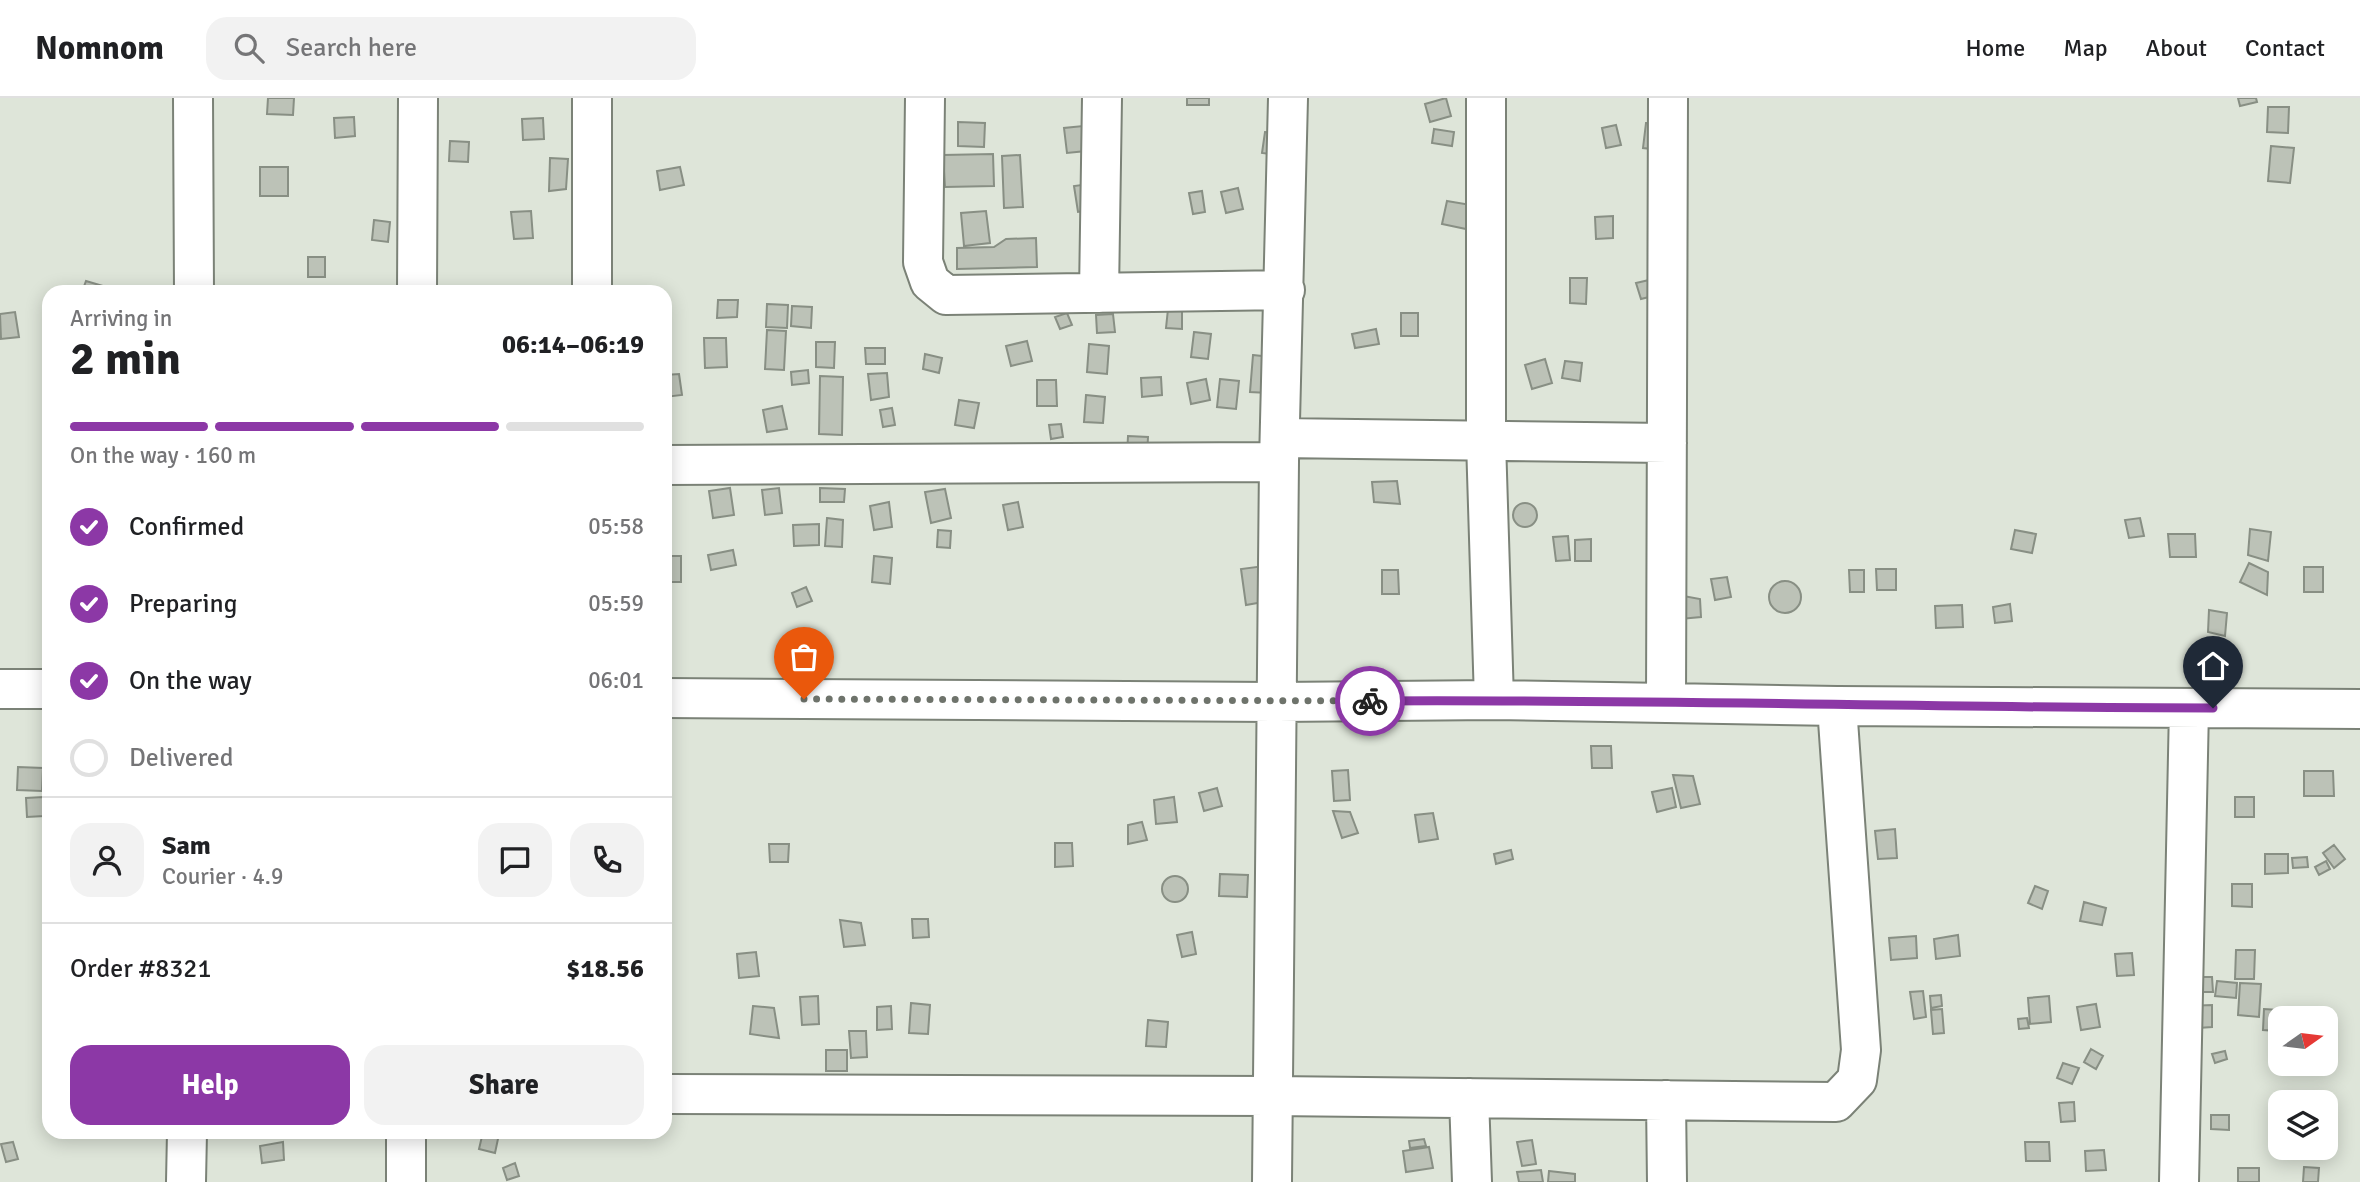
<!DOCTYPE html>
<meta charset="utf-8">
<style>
:root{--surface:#fff;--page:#f2f2f2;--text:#202124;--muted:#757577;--line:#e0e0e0;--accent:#8c38a6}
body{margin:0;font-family:Signika,sans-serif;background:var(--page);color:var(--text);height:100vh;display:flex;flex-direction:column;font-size:26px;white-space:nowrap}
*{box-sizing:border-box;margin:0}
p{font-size:23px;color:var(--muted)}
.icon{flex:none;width:38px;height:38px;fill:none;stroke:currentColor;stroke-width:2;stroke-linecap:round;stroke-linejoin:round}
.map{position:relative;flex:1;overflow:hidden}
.details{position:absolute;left:42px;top:187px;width:630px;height:854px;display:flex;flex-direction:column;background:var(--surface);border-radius:21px;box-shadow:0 4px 18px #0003}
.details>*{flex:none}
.needle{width:46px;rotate:76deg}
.fabs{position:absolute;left:2268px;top:908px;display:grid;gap:14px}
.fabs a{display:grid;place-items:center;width:70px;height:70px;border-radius:14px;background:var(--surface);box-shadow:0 4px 18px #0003;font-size:35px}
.pin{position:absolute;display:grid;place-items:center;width:60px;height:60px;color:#fff;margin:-72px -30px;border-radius:50% 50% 50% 0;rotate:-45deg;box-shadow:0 0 7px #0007}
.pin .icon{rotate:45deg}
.courier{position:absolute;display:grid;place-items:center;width:70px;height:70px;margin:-35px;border:5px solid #8c38a6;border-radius:50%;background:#fff;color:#222;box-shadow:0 2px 9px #0007}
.summary em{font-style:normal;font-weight:700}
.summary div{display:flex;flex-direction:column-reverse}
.summary{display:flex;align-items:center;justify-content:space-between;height:119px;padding:0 28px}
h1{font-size:46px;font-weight:700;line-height:52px}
.bar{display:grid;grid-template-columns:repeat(4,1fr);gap:10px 7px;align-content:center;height:84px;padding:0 28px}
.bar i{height:9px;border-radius:5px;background:var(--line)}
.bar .selected{background:var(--accent)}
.bar p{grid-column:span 4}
.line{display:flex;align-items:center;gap:18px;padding:0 28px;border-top:2px solid var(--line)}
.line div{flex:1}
.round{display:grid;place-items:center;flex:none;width:74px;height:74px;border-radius:21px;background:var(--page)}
ol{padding:0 28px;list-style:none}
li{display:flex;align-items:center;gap:21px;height:77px}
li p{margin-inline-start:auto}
li .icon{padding:7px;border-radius:50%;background:var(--accent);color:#fff;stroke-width:4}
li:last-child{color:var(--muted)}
li i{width:38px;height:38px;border:4px solid var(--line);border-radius:50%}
.primary-button{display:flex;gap:14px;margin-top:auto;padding:14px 28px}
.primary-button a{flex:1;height:80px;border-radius:21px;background:var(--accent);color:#fff;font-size:28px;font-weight:700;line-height:80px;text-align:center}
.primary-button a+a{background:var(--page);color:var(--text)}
header{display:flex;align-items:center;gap:42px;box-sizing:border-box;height:98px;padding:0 35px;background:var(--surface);border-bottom:2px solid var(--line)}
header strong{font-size:33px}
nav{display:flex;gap:38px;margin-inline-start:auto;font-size:24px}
.search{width:490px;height:63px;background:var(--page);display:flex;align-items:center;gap:18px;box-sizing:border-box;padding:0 24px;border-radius:21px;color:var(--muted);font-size:26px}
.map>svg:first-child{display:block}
</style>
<header>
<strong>Nomnom</strong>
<div class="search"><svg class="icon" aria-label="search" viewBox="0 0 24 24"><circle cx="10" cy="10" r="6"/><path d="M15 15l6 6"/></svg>Search here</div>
<nav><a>Home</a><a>Map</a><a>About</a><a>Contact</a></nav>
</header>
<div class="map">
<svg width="2360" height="1084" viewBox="0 0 2360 1084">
<rect width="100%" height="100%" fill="#dee5d9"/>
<path fill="#bcc2b7" stroke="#888f84" stroke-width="2" d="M 268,0 L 294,0 L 293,17 L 267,16 Z
M 1187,0 L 1209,0 L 1209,7 L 1187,7 Z
M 1446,0 L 1451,18 L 1430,24 L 1425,6 Z
M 2238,0 L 2256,0 L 2257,4 L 2240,8 Z
M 2268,9 L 2289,9 L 2288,35 L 2267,34 Z
M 354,19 L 355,38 L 335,40 L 334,20 Z
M 543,20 L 544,41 L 523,42 L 522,21 Z
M 958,24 L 985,25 L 984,49 L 958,48 Z
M 1646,25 L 1663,26 L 1660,52 L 1643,50 Z
M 1616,27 L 1621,47 L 1606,50 L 1602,30 Z
M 1083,28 L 1086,53 L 1067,55 L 1064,30 Z
M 1434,31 L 1454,34 L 1452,48 L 1432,45 Z
M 1265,34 L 1280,36 L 1278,57 L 1262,55 Z
M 450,43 L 469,44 L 468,64 L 449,63 Z
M 2271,48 L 2294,50 L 2290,85 L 2268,83 Z
M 993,56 L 994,88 L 945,89 L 943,57 Z
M 1020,57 L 1023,109 L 1004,110 L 1002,58 Z
M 550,60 L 568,61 L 566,91 L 549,93 Z
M 260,69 L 288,69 L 288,98 L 260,98 Z
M 680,69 L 684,87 L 660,92 L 657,73 Z
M 1089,86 L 1093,112 L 1078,114 L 1074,88 Z
M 1238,90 L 1243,111 L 1226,115 L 1221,94 Z
M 1202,93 L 1205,114 L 1193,116 L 1189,95 Z
M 1447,103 L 1471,107 L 1466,131 L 1442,126 Z
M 531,113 L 533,140 L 514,141 L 511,114 Z
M 986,113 L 990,145 L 964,148 L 961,115 Z
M 1613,118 L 1613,140 L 1596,141 L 1595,119 Z
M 374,122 L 390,124 L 388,144 L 372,142 Z
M 1036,140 L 1037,169 L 957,171 L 957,150 L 994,149 L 1006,141 Z
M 308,159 L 325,159 L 325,179 L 308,179 Z
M 1570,180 L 1587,180 L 1586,206 L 1570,205 Z
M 1649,182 L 1653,198 L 1641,201 L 1636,185 Z
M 86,183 L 123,194 L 82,194 Z
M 718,202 L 738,202 L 737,219 L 717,220 Z
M 767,206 L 788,207 L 787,230 L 766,229 Z
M 792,208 L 812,209 L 811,230 L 791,228 Z
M 1168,211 L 1182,212 L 1182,231 L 1166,230 Z
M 15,214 L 19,239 L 1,241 L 0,216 Z
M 1067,215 L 1072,227 L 1060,231 L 1055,219 Z
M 1401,215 L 1418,215 L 1418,238 L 1401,238 Z
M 1113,216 L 1115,234 L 1097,235 L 1096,217 Z
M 1376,231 L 1379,246 L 1355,250 L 1352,236 Z
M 767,232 L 786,233 L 784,272 L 765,271 Z
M 1194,234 L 1211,236 L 1208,261 L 1191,259 Z
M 704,240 L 726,240 L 727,269 L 705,270 Z
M 1027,243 L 1032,263 L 1011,268 L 1006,248 Z
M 816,244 L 835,244 L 834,270 L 816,269 Z
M 1089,246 L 1109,248 L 1107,276 L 1087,274 Z
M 865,250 L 885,250 L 885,266 L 866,266 Z
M 925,256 L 942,260 L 939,275 L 923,271 Z
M 1253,257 L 1271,259 L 1268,295 L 1250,294 Z
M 1545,261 L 1552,285 L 1532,291 L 1525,267 Z
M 1565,263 L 1582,265 L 1580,283 L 1562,280 Z
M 808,272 L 809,285 L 792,287 L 791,274 Z
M 887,275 L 889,299 L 871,302 L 868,276 Z
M 679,276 L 682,297 L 665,299 L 665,277 Z
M 820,278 L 843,279 L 842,337 L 819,336 Z
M 1161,279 L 1162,297 L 1142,299 L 1141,280 Z
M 1206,281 L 1210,302 L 1191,306 L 1187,285 Z
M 1220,281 L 1239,283 L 1236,311 L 1217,309 Z
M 1037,282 L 1056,282 L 1057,308 L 1037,308 Z
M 1086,297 L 1105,299 L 1103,325 L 1084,324 Z
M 959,302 L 979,305 L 974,330 L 955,327 Z
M 782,308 L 787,331 L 767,334 L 763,312 Z
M 892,310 L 895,327 L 883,329 L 880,312 Z
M 1061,326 L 1063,339 L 1051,341 L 1049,327 Z
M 1128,338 L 1148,339 L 1147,359 L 1127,358 Z
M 1397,383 L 1400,406 L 1374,404 L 1372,384 Z
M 730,390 L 734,417 L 713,420 L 709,393 Z
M 779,390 L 782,415 L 765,417 L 762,392 Z
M 820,390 L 845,391 L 844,404 L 820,404 Z
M 945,391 L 951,420 L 931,425 L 925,394 Z
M 889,404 L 892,429 L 874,432 L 870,408 Z
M 1018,404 L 1023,429 L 1008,432 L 1003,407 Z
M1513 417a12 12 0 1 1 24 0a12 12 0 1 1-24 0Z
M 827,420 L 843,422 L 842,449 L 825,448 Z
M 2140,420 L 2144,438 L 2129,440 L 2125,422 Z
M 819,426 L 819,447 L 794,448 L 793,427 Z
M 2250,431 L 2271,434 L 2268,463 L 2248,457 Z
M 938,432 L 951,433 L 950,450 L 937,449 Z
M 2015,432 L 2036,436 L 2032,455 L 2011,451 Z
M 2168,436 L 2195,436 L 2196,459 L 2170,459 Z
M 46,437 L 49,438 L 49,458 L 45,458 Z
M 1568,438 L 1570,462 L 1556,463 L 1553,439 Z
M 1591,441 L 1591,463 L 1575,463 L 1575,442 Z
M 733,452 L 736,467 L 711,472 L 708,457 Z
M 665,458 L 681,458 L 681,484 L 665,484 Z
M 874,458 L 892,460 L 890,486 L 872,484 Z
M 2249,465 L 2268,474 L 2267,497 L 2240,484 Z
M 1264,468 L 1269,503 L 1246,507 L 1241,471 Z
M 2304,469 L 2323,469 L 2323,494 L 2304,494 Z
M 1876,471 L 1896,471 L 1896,492 L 1877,492 Z
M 1382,472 L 1398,472 L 1399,496 L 1382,496 Z
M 1849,472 L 1864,472 L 1864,494 L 1850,494 Z
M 1727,479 L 1731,499 L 1715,502 L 1711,481 Z
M1769 499a16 16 0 1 1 32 0a16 16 0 1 1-32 0Z
M 806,489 L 812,503 L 797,509 L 792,495 Z
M 1678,497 L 1700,501 L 1701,519 L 1680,521 Z
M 2010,506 L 2012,523 L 1995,525 L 1993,509 Z
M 1962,507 L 1963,529 L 1936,530 L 1935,508 Z
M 2209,512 L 2227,515 L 2225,538 L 2208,534 Z
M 1591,648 L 1611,648 L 1612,670 L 1592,670 Z
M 18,669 L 43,670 L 42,693 L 17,692 Z
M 1348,672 L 1350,702 L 1334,703 L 1332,673 Z
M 2304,673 L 2333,673 L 2334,698 L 2304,698 Z
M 1673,677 L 1693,678 L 1700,706 L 1681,710 Z
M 1217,690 L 1222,708 L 1204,713 L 1199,695 Z
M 1672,690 L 1676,709 L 1657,714 L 1652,694 Z
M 43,699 L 44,718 L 27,719 L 26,700 Z
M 1174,699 L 1177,724 L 1156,726 L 1154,702 Z
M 2235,699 L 2254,699 L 2254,719 L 2235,719 Z
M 1333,713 L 1350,714 L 1358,735 L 1342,740 Z
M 1433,715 L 1438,741 L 1419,744 L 1415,717 Z
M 1142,724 L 1147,742 L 1128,746 L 1128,727 Z
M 1895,731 L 1897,760 L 1878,761 L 1875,733 Z
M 1055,745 L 1072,745 L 1073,768 L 1055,769 Z
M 769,746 L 789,746 L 788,764 L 770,764 Z
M 2334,747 L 2345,761 L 2334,770 L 2323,755 Z
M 1511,752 L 1513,761 L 1496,766 L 1494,756 Z
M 2265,756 L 2288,756 L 2288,775 L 2265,776 Z
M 2307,759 L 2308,769 L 2293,770 L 2292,760 Z
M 2326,763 L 2330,771 L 2319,777 L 2315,769 Z
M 1220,776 L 1248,777 L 1247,799 L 1219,798 Z
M1162 791a13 13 0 1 1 26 0a13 13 0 1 1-26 0Z
M 2232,786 L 2252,786 L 2252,809 L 2232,808 Z
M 2035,788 L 2048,793 L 2042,811 L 2028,805 Z
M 2084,804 L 2106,810 L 2102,827 L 2080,823 Z
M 912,821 L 928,821 L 929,839 L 913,840 Z
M 840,822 L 861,825 L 865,847 L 844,849 Z
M 1192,834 L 1196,856 L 1182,859 L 1177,837 Z
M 1958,837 L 1960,858 L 1936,861 L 1934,841 Z
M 1916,838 L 1917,860 L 1891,862 L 1889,840 Z
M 2236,852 L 2255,852 L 2254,881 L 2235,881 Z
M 756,854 L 759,878 L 739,880 L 737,856 Z
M 2132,855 L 2134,877 L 2117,878 L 2115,856 Z
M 2198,879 L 2212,879 L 2213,894 L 2198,894 Z
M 2217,883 L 2237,885 L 2236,900 L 2215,898 Z
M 2240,885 L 2261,886 L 2259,919 L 2238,917 Z
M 1923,893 L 1926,919 L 1914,921 L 1910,894 Z
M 1941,897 L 1942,908 L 1931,910 L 1930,898 Z
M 818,898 L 819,926 L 802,927 L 800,899 Z
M 2049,898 L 2051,924 L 2030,926 L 2028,900 Z
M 911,905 L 930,907 L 928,936 L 909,935 Z
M 2096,906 L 2100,929 L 2081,932 L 2077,909 Z
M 2212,907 L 2212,929 L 2198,930 L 2186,908 Z
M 753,908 L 774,910 L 779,940 L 750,936 Z
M 891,908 L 892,931 L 877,932 L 877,909 Z
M 1942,911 L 1944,935 L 1933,936 L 1931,912 Z
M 2264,911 L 2278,912 L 2276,933 L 2263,932 Z
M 2027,920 L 2029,930 L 2019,931 L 2018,921 Z
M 1148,922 L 1168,924 L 1166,949 L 1146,948 Z
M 849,933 L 866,933 L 867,959 L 851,960 Z
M 2091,951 L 2103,958 L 2096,971 L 2084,964 Z
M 826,952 L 847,952 L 847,973 L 826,973 Z
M 2225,953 L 2227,961 L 2215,965 L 2212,956 Z
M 2063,965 L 2079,970 L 2072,986 L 2057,980 Z
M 2074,1004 L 2075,1023 L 2061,1024 L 2059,1005 Z
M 2211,1017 L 2229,1017 L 2229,1032 L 2211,1031 Z
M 483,1034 L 499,1036 L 495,1055 L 479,1051 Z
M 1424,1041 L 1426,1048 L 1410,1050 L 1409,1043 Z
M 1532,1042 L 1536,1066 L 1522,1068 L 1517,1044 Z
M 13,1044 L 18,1061 L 6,1064 L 1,1046 Z
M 283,1044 L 284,1062 L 262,1065 L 260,1048 Z
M 2025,1044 L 2049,1044 L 2050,1063 L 2026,1063 Z
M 1429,1049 L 1433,1070 L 1406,1074 L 1403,1053 Z
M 2104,1052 L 2106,1072 L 2086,1073 L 2085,1053 Z
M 515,1065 L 519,1078 L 507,1082 L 503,1070 Z
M 2304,1069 L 2319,1070 L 2318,1084 L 2303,1084 Z
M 2238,1070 L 2259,1070 L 2259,1084 L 2238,1084 Z
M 1541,1072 L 1543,1084 L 1519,1084 L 1517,1074 Z
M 1549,1073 L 1575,1076 L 1575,1084 L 1548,1084 Z"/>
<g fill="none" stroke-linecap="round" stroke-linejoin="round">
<g stroke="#7b8277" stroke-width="42">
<path id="minor" d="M 193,0 L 194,194
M 592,0 L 592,194
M 925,0 L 923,164 L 930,184 L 946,197 L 1285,192
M 1486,0 L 1486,343 L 1494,602
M 417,194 L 418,0
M 1099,195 L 1102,0
M 1280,340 L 1667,345
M 665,367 L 1279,364
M 0,591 L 49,591
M 665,600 L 1278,604 L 1494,602 L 1837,608 L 2360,611
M 1666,605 L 1668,0
M 665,996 L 1273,998 L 1836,1004 L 1857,982 L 1861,952 L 1837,608
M 1469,1000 L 1472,1084
M 1666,1002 L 1667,1084
M 406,1034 L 406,1084
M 186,1084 L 187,1034
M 1272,1084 L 1279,364 L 1288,0
M 2179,1084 L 2189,610"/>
</g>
<use href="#minor" stroke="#fff" stroke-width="38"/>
</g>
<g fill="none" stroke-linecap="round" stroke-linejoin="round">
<path stroke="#6e736b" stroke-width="7" stroke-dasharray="0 12.6" d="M 804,601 L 1370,603"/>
<path stroke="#8c38a6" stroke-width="9" d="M 1370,603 C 1651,601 1932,610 2213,610"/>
</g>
</svg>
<div class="fabs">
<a><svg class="needle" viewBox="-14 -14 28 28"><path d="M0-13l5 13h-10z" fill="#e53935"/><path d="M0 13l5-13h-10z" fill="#757577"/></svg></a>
<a><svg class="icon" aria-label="layers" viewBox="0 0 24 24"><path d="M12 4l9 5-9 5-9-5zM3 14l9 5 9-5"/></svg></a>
</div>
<div class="pin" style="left:804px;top:601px;background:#ea580c"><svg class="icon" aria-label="bag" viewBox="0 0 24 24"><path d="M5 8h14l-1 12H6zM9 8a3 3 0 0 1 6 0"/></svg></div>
<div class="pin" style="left:2213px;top:610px;background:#1f2937"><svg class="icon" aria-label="home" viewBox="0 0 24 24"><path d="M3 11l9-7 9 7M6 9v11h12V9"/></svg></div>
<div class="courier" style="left:1370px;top:603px"><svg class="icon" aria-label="bike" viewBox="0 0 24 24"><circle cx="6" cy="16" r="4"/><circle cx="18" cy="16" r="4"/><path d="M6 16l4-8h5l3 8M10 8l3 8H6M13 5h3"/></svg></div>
<section class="details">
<div class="summary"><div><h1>2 min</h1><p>Arriving in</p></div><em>06:14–06:19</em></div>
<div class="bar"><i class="selected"></i><i class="selected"></i><i class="selected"></i><i></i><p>On the way · 160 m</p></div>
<ol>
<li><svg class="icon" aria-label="check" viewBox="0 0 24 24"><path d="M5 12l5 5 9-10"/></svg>Confirmed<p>05:58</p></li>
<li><svg class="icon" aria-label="check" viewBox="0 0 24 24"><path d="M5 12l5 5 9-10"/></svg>Preparing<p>05:59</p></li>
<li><svg class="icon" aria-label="check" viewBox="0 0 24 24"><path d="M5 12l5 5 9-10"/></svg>On the way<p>06:01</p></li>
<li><i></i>Delivered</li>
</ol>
<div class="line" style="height:126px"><a class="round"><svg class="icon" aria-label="person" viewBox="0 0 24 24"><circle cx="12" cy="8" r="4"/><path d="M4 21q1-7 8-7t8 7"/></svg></a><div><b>Sam</b><p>Courier · 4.9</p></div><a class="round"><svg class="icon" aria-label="chat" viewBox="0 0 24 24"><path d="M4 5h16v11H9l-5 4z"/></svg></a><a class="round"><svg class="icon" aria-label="phone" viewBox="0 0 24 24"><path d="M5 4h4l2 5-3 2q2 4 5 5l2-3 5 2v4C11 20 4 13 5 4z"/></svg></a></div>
<div class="line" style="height:91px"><div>Order #8321</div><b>$18.56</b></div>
<div class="primary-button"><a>Help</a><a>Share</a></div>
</section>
</div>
